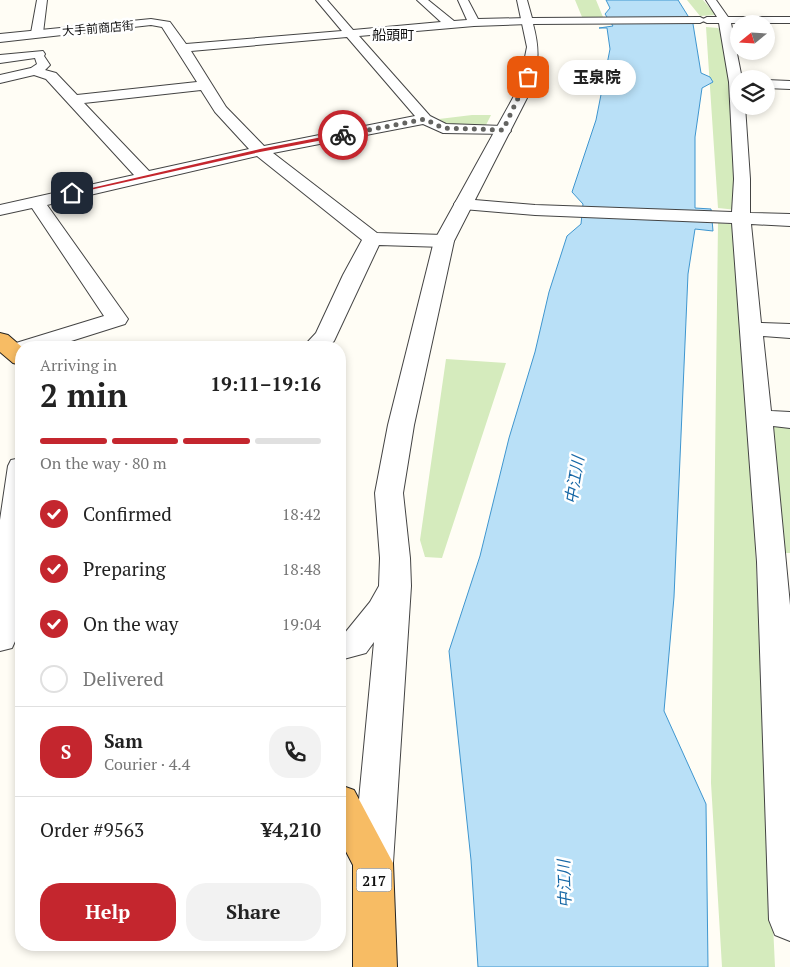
<!DOCTYPE html>
<meta charset="utf-8">
<style>
:root{--surface:#fff;--page:#f2f2f2;--text:#222;--muted:#767676;--line:#e0e0e0;--accent:#c4262e}
body{margin:0;font-family:"PT Serif","Noto Sans JP",serif;background:var(--page);color:var(--text);height:100vh;display:flex;flex-direction:column;font-size:19px;white-space:nowrap}
*{box-sizing:border-box;margin:0}
p{font-size:16px;color:var(--muted)}
.icon{flex:none;width:28px;height:28px;fill:none;stroke:currentColor;stroke-width:2;stroke-linecap:round;stroke-linejoin:round}
.map{position:relative;flex:1;overflow:hidden}
.details{position:absolute;left:15px;top:341px;width:331px;height:610px;display:flex;flex-direction:column;background:var(--surface);border-radius:20px;box-shadow:0 2px 8px #0003}
.details>*{flex:none}
.needle{width:32px;rotate:252deg}
.tools{position:absolute;left:730px;top:15px;display:grid;gap:10px}
.tools a{display:grid;place-items:center;width:45px;height:45px;border-radius:50%;background:var(--surface);box-shadow:0 2px 8px #0003;font-size:25px}
.pin{position:absolute;display:grid;place-items:center;width:42px;height:42px;color:#fff;margin:-21px;border-radius:10px;box-shadow:0 2px 8px #0006}
.courier{position:absolute;display:grid;place-items:center;width:50px;height:50px;margin:-25px;border:4px solid #c4262e;border-radius:50%;background:#fff;color:#222;box-shadow:0 1px 6px #0007}
.bubble{position:absolute;height:35px;border-radius:18px;background:var(--surface);box-shadow:0 2px 8px #0003;font-size:16px;font-weight:800;line-height:35px;text-align:center}
.overview em{font-style:normal;font-weight:800}
.overview div{display:flex;flex-direction:column-reverse}
.overview{display:flex;align-items:center;justify-content:space-between;height:85px;padding:0 25px}
h1{font-size:32px;font-weight:800;line-height:38px}
.bar{display:grid;grid-template-columns:repeat(4,1fr);gap:8px 5px;align-content:center;height:60px;padding:0 25px}
.bar i{height:6px;border-radius:4px;background:var(--line)}
.bar .selected{background:var(--accent)}
.bar p{grid-column:span 4}
.line{display:flex;align-items:center;gap:12px;padding:0 25px;border-top:1px solid var(--line)}
.line div{flex:1}
.round{display:grid;place-items:center;flex:none;width:52px;height:52px;border-radius:20px;background:var(--page)}
ol{padding:0 25px;list-style:none}
li{display:flex;align-items:center;gap:15px;height:55px}
li p{margin-inline-start:auto}
li .icon{padding:5px;border-radius:50%;background:var(--accent);color:#fff;stroke-width:4}
li:last-child{color:var(--muted)}
li i{width:28px;height:28px;border:2px solid var(--line);border-radius:50%}
.action{display:flex;gap:10px;margin-top:auto;padding:10px 25px}
.action a{flex:1;height:58px;border-radius:20px;background:var(--accent);color:#fff;font-size:20px;font-weight:800;line-height:58px;text-align:center}
.action a+a{background:var(--page);color:var(--text)}
.map>svg:first-child{display:block}
</style>
<div class="map">
<svg width="790" height="967" viewBox="0 0 790 967">
<rect width="100%" height="100%" fill="#fffdf5"/>
<path fill="#d5ebbd" d="M 575,0 L 596,0 L 603,17 L 582,17 Z
M 687,0 L 703,0 L 716,15 L 700,16 Z
M 706,27 L 718,28 L 723,34 L 732,82 L 737,210 L 718,208 Z
M 472,115 L 491,115 L 484,129 L 445,124 L 439,119 Z
M 718,223 L 740,225 L 775,967 L 722,967 L 711,783 Z
M 446,359 L 506,363 L 442,558 L 425,557 L 420,540 Z
M 771,423 L 790,424 L 790,553 L 782,553 Z"/>
<path fill="#b9e0f7" stroke="#3f96cf" d="M 606,0 L 678,0 L 693,24 L 701,73 L 710,77 L 713,82 L 702,88 L 695,137 L 695,208 L 711,209 L 713,231 L 695,229 L 688,274 L 674,597 L 664,711 L 706,804 L 708,967 L 478,967 L 471,860 L 449,651 L 480,556 L 509,438 L 535,352 L 549,292 L 567,236 L 581,224 L 583,204 L 572,192 L 596,120 L 610,49 L 607,28 L 599,28 L 613,26 L 605,14 L 610,8 Z"/>
<g fill="none" stroke-linecap="round" stroke-linejoin="round">
<g stroke="#444" stroke-width="2">
<path id="minor" d="M 316,0 L 327,0 L 353,30 L 441,22 L 417,0 L 428,0 L 454,21 L 467,20 L 458,0 L 468,0 L 478,19 L 528,18 L 534,21 L 528,24 L 474,26 L 359,36 L 430,116 L 446,124 L 503,126 L 508,128 L 511,131 L 508,134 L 443,133 L 423,124 L 273,153 L 377,233 L 444,235 L 451,237 L 454,241 L 451,245 L 444,247 L 379,245 L 334,341 L 327,348 L 302,348 L 316,333 L 343,275 L 362,240 L 257,156 L 47,205 L 128,319 L 125,324 L 49,348 L 21,348 L 21,354 L 16,353 L 13,348 L 16,343 L 104,316 L 32,208 L 0,215 L 0,205 L 134,175 L 46,79 L 34,75 L 0,83 L 0,75 L 31,68 L 37,64 L 35,58 L 0,63 L 0,55 L 43,51 L 45,54 L 44,56 L 50,65 L 45,70 L 56,73 L 77,95 L 197,82 L 162,27 L 151,25 L 0,42 L 0,34 L 151,19 L 170,22 L 186,44 L 342,31 ZM 347,37 L 415,116 L 264,146 L 226,107 L 191,51 ZM 201,90 L 215,112 L 249,149 L 149,171 L 84,103 Z
M 706,0 L 716,0 L 728,17 L 790,17 L 790,23 L 731,23 L 742,79 L 739,79 L 739,106 L 745,106 L 750,179 L 750,213 L 790,214 L 790,226 L 751,224 L 761,323 L 790,324 L 790,338 L 763,336 L 771,411 L 790,412 L 790,428 L 773,426 L 790,605 L 790,941 L 775,935 L 769,920 L 757,562 L 732,223 L 535,215 L 463,209 L 457,208 L 454,204 L 457,200 L 463,199 L 535,205 L 732,212 L 734,179 L 729,82 L 719,23 L 707,23 L 701,20 L 707,17 L 717,17 Z
M 766,80 L 790,81 L 790,89 L 766,88 Z
M 21,458 L 21,593 L 16,639 L 12,648 L 0,651 L 0,520 L 8,466 L 11,460 Z"/>
</g>
<g stroke="#444" stroke-width="2">
<path id="tertiary" d="M 37,0 L 47,0 L 43,33 L 37,37 L 31,33 Z
M 517,0 L 527,0 L 532,18 L 700,17 L 706,20 L 700,23 L 533,24 C 541,54 538,67 528,96 L 454,241 L 414,425 L 403,493 L 410,558 L 411,586 L 393,863 L 387,876 L 373,882 L 359,876 L 353,863 L 374,642 L 366,653 L 340,660 L 340,634 L 344,634 L 370,602 L 379,586 L 380,558 L 375,493 L 388,425 L 434,241 L 514,96 L 521,77 L 527,47 Z"/>
</g>
<g stroke="#222" stroke-width="2">
<path id="trunk" d="M 0,333 L 8,335 L 23,348 L 21,365 L 13,363 L 0,352 Z
M 340,785 L 354,790 L 393,863 L 397,967 L 353,967 L 353,865 L 340,840 Z"/>
</g>
<use href="#minor" fill="#fff" fill-rule="evenodd"/>
<use href="#tertiary" fill="#fff" fill-rule="evenodd"/>
<use href="#trunk" fill="#f7bc64" fill-rule="evenodd"/>
</g>
<path fill="#c4262e" d="M 343,133 L 344,136 L 260,152 L 72,194 L 70,193 L 260,149 Z"/>
<g fill="none" stroke-linecap="round" stroke-linejoin="round">
<path stroke="#646461" stroke-width="5" stroke-dasharray="0 9" d="M 343,135 L 425,119 L 443,128 L 503,130 L 528,77"/>
</g>
<g text-anchor="middle" dominant-baseline="central" stroke-width="5" stroke-linejoin="round" paint-order="stroke">
<g font-size="12" fill="#111" stroke="#fff">
<text transform="translate(98 28) rotate(-5)">大手前商店街</text>
</g>
<g font-size="14" fill="#111" stroke="#fff">
<text x="393" y="34">船頭町</text>
</g>
<rect fill="#fff" stroke="#585858" stroke-width="1" x="356.5" y="868.5" width="35" height="23" rx="4"/>
<g font-size="14" font-weight="bold" fill="#111">
<text x="374" y="880">217</text>
</g>
<g font-size="16" font-style="italic" fill="#1768a6" stroke="#fff">
<text transform="translate(574 480) rotate(-81)">中江川</text>
<text transform="translate(564 884) rotate(-92)">中江川</text>
</g>
</g>
</svg>
<div class="tools">
<a><svg class="needle" viewBox="-14 -14 28 28"><path d="M0-13l5 13h-10z" fill="#e53935"/><path d="M0 13l5-13h-10z" fill="#767676"/></svg></a>
<a><svg class="icon" aria-label="layers" viewBox="0 0 24 24"><path d="M12 4l9 5-9 5-9-5zM3 14l9 5 9-5"/></svg></a>
</div>
<div class="pin" style="left:528px;top:77px;background:#ea580c"><svg class="icon" aria-label="bag" viewBox="0 0 24 24"><path d="M5 8h14l-1 12H6zM9 8a3 3 0 0 1 6 0"/></svg></div>
<div class="pin" style="left:72px;top:193px;background:#1f2937"><svg class="icon" aria-label="home" viewBox="0 0 24 24"><path d="M3 11l9-7 9 7M6 9v11h12V9"/></svg></div>
<div class="courier" style="left:343px;top:135px"><svg class="icon" aria-label="bike" viewBox="0 0 24 24"><circle cx="6" cy="16" r="4"/><circle cx="18" cy="16" r="4"/><path d="M6 16l4-8h5l3 8M10 8l3 8H6M13 5h3"/></svg></div>
<div class="bubble" style="left:558px;top:60px;width:78px">玉泉院</div>
<section class="details">
<div class="overview"><div><h1>2 min</h1><p>Arriving in</p></div><em>19:11–19:16</em></div>
<div class="bar"><i class="selected"></i><i class="selected"></i><i class="selected"></i><i></i><p>On the way · 80 m</p></div>
<ol>
<li><svg class="icon" aria-label="check" viewBox="0 0 24 24"><path d="M5 12l5 5 9-10"/></svg>Confirmed<p>18:42</p></li>
<li><svg class="icon" aria-label="check" viewBox="0 0 24 24"><path d="M5 12l5 5 9-10"/></svg>Preparing<p>18:48</p></li>
<li><svg class="icon" aria-label="check" viewBox="0 0 24 24"><path d="M5 12l5 5 9-10"/></svg>On the way<p>19:04</p></li>
<li><i></i>Delivered</li>
</ol>
<div class="line" style="height:90px"><b class="round" style="background:var(--accent);color:#fff">S</b><div><b>Sam</b><p>Courier · 4.4</p></div><a class="round"><svg class="icon" aria-label="phone" viewBox="0 0 24 24"><path d="M5 4h4l2 5-3 2q2 4 5 5l2-3 5 2v4C11 20 4 13 5 4z"/></svg></a></div>
<div class="line" style="height:65px"><div>Order #9563</div><b>¥4,210</b></div>
<div class="action"><a>Help</a><a>Share</a></div>
</section>
</div>
